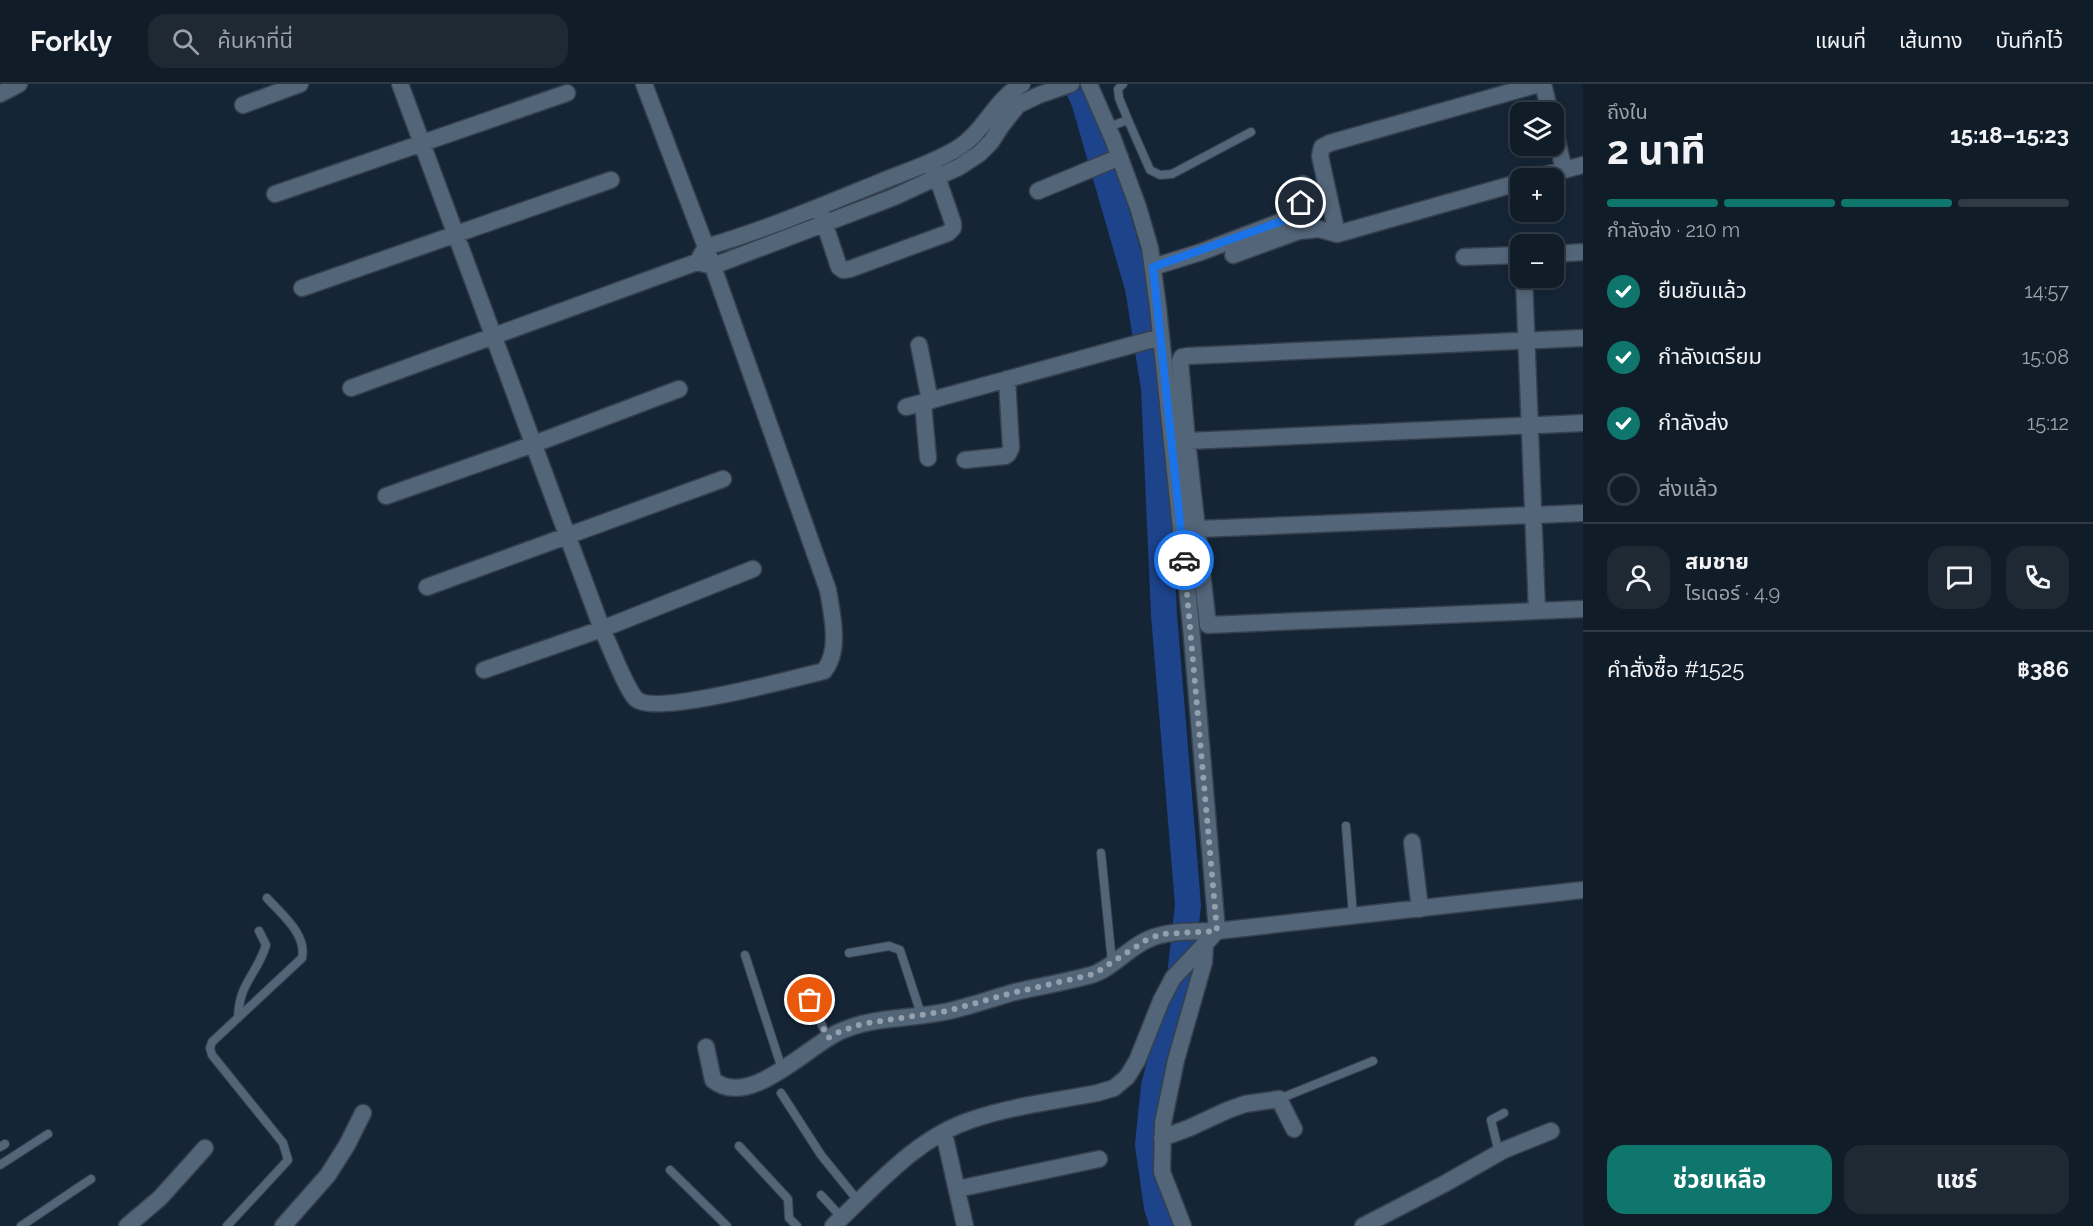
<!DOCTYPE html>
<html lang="th">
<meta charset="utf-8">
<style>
:root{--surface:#101c28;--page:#1e2934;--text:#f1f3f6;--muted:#9ca1a8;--line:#303a45;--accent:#0f766e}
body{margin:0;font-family:Raleway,"Noto Sans Thai",sans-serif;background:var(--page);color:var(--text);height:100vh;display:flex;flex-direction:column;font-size:22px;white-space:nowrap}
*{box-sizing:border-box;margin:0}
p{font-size:20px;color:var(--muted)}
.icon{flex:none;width:33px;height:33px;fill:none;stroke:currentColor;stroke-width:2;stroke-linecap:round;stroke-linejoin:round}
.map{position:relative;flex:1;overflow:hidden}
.details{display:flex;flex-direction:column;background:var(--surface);width:510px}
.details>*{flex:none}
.tools{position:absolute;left:1510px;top:18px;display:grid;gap:12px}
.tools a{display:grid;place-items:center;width:54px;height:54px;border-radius:12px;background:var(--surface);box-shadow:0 3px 9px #0003,0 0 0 2px var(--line);font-size:30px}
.pin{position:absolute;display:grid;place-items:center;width:51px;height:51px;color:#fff;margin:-26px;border:3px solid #fff;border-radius:50%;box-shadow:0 2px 6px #0007}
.courier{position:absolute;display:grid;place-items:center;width:60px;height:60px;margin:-30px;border:4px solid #1a73e8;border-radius:50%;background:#fff;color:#222;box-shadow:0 2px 8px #0007}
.head em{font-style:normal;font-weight:700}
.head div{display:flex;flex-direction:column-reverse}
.head{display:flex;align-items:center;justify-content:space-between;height:102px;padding:0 24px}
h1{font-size:39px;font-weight:700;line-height:45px}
.bar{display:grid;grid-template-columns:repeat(4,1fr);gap:9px 6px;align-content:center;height:72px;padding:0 24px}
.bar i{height:8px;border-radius:4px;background:var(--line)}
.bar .selected{background:var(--accent)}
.bar p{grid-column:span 4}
.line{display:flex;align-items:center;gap:15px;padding:0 24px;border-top:2px solid var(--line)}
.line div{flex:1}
.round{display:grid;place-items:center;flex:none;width:63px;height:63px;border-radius:18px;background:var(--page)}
ol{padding:0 24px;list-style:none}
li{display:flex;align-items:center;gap:18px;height:66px}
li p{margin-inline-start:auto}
li .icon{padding:6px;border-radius:50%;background:var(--accent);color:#fff;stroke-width:4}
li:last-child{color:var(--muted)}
li i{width:33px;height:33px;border:3px solid var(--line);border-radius:50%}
.cta{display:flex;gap:12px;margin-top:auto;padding:12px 24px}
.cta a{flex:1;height:69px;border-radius:18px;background:var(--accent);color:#fff;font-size:24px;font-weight:700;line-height:69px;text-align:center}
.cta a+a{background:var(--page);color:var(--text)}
header{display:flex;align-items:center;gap:36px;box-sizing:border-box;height:84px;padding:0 30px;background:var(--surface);border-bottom:2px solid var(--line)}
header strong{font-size:28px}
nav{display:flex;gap:33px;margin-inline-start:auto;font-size:21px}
.search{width:420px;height:54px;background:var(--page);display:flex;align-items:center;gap:15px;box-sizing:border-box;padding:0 21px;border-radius:18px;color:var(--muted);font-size:22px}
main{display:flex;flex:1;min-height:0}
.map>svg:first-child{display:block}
</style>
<header>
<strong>Forkly</strong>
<div class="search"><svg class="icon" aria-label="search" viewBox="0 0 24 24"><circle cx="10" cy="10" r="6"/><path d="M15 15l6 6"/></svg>ค้นหาที่นี่</div>
<nav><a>แผนที่</a><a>เส้นทาง</a><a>บันทึกไว้</a></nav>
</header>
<main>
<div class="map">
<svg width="1583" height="1142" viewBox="0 0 1583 1142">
<rect width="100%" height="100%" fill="#152536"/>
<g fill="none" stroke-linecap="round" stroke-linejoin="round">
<path stroke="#1d438b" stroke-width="26" d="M 1076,0 L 1084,17 L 1138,204 L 1154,304 L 1164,531 L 1188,821 L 1178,910 L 1154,1002 L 1148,1061 L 1157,1123 L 1163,1142"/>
<g stroke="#35404f" stroke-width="10">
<path id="lane" d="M 1123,0 L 1118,5 L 1119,14 L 1128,36
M 1108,43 L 1128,36 L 1150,86 L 1160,91 L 1172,90 L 1251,48
M 1346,742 L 1353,832
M 1101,769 L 1112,878
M 849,869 L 889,862 L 900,866 L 921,930
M 745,871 L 782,985
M 810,916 L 828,954
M 238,934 C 239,898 257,891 266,861 L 259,847
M 781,1009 L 821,1071 L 859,1118
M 1279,1015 L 1373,977
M 739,1062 L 788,1115 L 789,1134 L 797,1142
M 0,1063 L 5,1060
M 1499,1069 L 1491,1036 L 1504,1029
M 0,1081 L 48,1050
M 670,1086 L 727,1142
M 821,1111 L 842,1134
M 21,1142 L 91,1095
M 227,1142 L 288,1076 L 283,1059 L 212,971 L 210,964 L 212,958 L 302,874 C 307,850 282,831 267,814"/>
</g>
<g stroke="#35404f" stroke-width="19">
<path id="street" d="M 400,0 L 602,545 C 609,560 626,605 636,615 C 655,632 795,594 824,587 C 841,566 832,531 828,506 L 706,163 L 644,0
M 1543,0 L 1550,28
M 0,10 L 19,0
M 243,21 L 300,0
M 1554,44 L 1564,86
M 1533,94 L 1583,81
M 1521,98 L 1337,150 L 1320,72 L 1322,63 L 1330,59 L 1539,0
M 1038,107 L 1120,73
M 275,110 L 567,9
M 821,129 L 839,183 L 843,186 L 850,185 L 948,149 L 953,144 L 953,139 L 934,84
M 1554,170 L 1583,168
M 1233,171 L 1299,147 L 1319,145 L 1337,150
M 700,173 L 706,163 C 765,146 821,122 878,99 C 904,88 934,79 958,64 C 984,48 994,17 1022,0
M 1464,173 L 1521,171
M 1153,183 L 1201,168 L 1285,136 C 1302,126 1301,118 1303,100
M 1524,194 L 1537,527
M 302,204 L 611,96
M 1583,254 L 1188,272 L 1182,273 L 1180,277 L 1187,357 L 1208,541 L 1583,525
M 919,261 L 930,317
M 351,304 L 697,178 L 713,182 L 894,113 L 959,83 L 979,70 L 991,58 L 1002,41 L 1018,21 L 1039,11 L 1071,0
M 923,319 L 928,374
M 906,323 L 1161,253
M 1187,357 L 1583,339
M 965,376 L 1005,372 L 1008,370 L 1011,364 L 1007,295
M 386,412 L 534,360 L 679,305
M 1197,445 L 1583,429
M 427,503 L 723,395
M 484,586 L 602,545 L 753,485
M 1412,758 L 1420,825
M 706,963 L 713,996 C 750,1026 808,961 841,947 C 875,932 914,935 949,927 C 971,922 993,914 1015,908 C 1040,902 1066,898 1091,891 C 1112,885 1129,863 1149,855 C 1169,846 1195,848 1217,847 L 1191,542 L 1158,223 L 1150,164 L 1138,123 L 1113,55 L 1089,0
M 944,1049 L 965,1142
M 1162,1054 L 1189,1044 L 1228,1026 L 1245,1020 L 1279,1015 L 1294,1045
M 957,1105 L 1099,1075
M 127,1142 L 160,1114 L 205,1064
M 283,1142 L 328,1091 L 347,1061 L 363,1029
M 833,1142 C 875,1103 916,1054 971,1036 C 1011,1022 1056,1017 1097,1009 L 1114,1004 L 1127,993 L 1137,977 L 1161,917 L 1173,894 L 1217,847 L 1583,806
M 1183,1142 L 1162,1088 L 1163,1039 L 1176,976 L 1204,878 L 1205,860
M 1363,1142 L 1444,1100 L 1504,1066 L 1551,1047"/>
</g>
<use href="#lane" stroke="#536579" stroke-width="8"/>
<use href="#street" stroke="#536579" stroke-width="16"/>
</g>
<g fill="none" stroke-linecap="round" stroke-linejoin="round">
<path stroke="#94a0ae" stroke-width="6" stroke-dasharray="0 10.8" d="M 810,916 L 828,954 L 841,947 L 862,940 L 947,927 L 1012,909 L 1094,890 L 1148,855 L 1162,850 L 1217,847 L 1184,476"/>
<path stroke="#1a73e8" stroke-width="8" d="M 1184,476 L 1153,183 L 1285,136 L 1296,130 L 1301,119"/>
</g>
</svg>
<div class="tools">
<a><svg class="icon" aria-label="layers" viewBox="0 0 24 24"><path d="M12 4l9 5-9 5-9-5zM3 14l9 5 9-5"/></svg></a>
<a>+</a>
<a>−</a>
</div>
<div class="pin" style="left:810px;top:916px;background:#ea580c"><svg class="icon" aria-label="bag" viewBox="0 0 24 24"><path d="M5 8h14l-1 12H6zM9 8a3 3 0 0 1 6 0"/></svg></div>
<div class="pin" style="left:1301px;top:119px;background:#1f2937"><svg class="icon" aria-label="home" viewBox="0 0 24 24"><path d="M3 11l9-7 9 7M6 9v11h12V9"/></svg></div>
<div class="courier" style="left:1184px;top:476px"><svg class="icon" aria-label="car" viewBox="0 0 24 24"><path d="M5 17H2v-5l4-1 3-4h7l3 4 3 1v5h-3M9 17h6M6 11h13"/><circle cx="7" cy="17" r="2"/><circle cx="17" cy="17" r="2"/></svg></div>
</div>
<section class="details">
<div class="head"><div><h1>2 นาที</h1><p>ถึงใน</p></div><em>15:18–15:23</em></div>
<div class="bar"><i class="selected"></i><i class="selected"></i><i class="selected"></i><i></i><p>กำลังส่ง · 210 m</p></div>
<ol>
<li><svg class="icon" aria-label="check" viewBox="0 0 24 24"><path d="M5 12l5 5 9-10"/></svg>ยืนยันแล้ว<p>14:57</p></li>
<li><svg class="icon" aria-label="check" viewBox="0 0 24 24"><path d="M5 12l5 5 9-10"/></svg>กำลังเตรียม<p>15:08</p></li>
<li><svg class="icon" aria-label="check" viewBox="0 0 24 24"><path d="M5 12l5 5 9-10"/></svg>กำลังส่ง<p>15:12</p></li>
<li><i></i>ส่งแล้ว</li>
</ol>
<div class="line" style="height:108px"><a class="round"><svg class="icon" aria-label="person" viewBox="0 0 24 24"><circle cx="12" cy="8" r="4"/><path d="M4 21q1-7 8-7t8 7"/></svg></a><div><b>สมชาย</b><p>ไรเดอร์ · 4.9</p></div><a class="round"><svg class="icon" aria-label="chat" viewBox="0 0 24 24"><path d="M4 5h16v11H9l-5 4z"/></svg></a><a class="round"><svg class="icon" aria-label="phone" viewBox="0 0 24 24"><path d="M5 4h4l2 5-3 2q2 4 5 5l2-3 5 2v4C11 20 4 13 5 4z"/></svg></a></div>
<div class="line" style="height:78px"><div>คำสั่งซื้อ #1525</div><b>฿386</b></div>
<div class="cta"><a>ช่วยเหลือ</a><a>แชร์</a></div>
</section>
</main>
